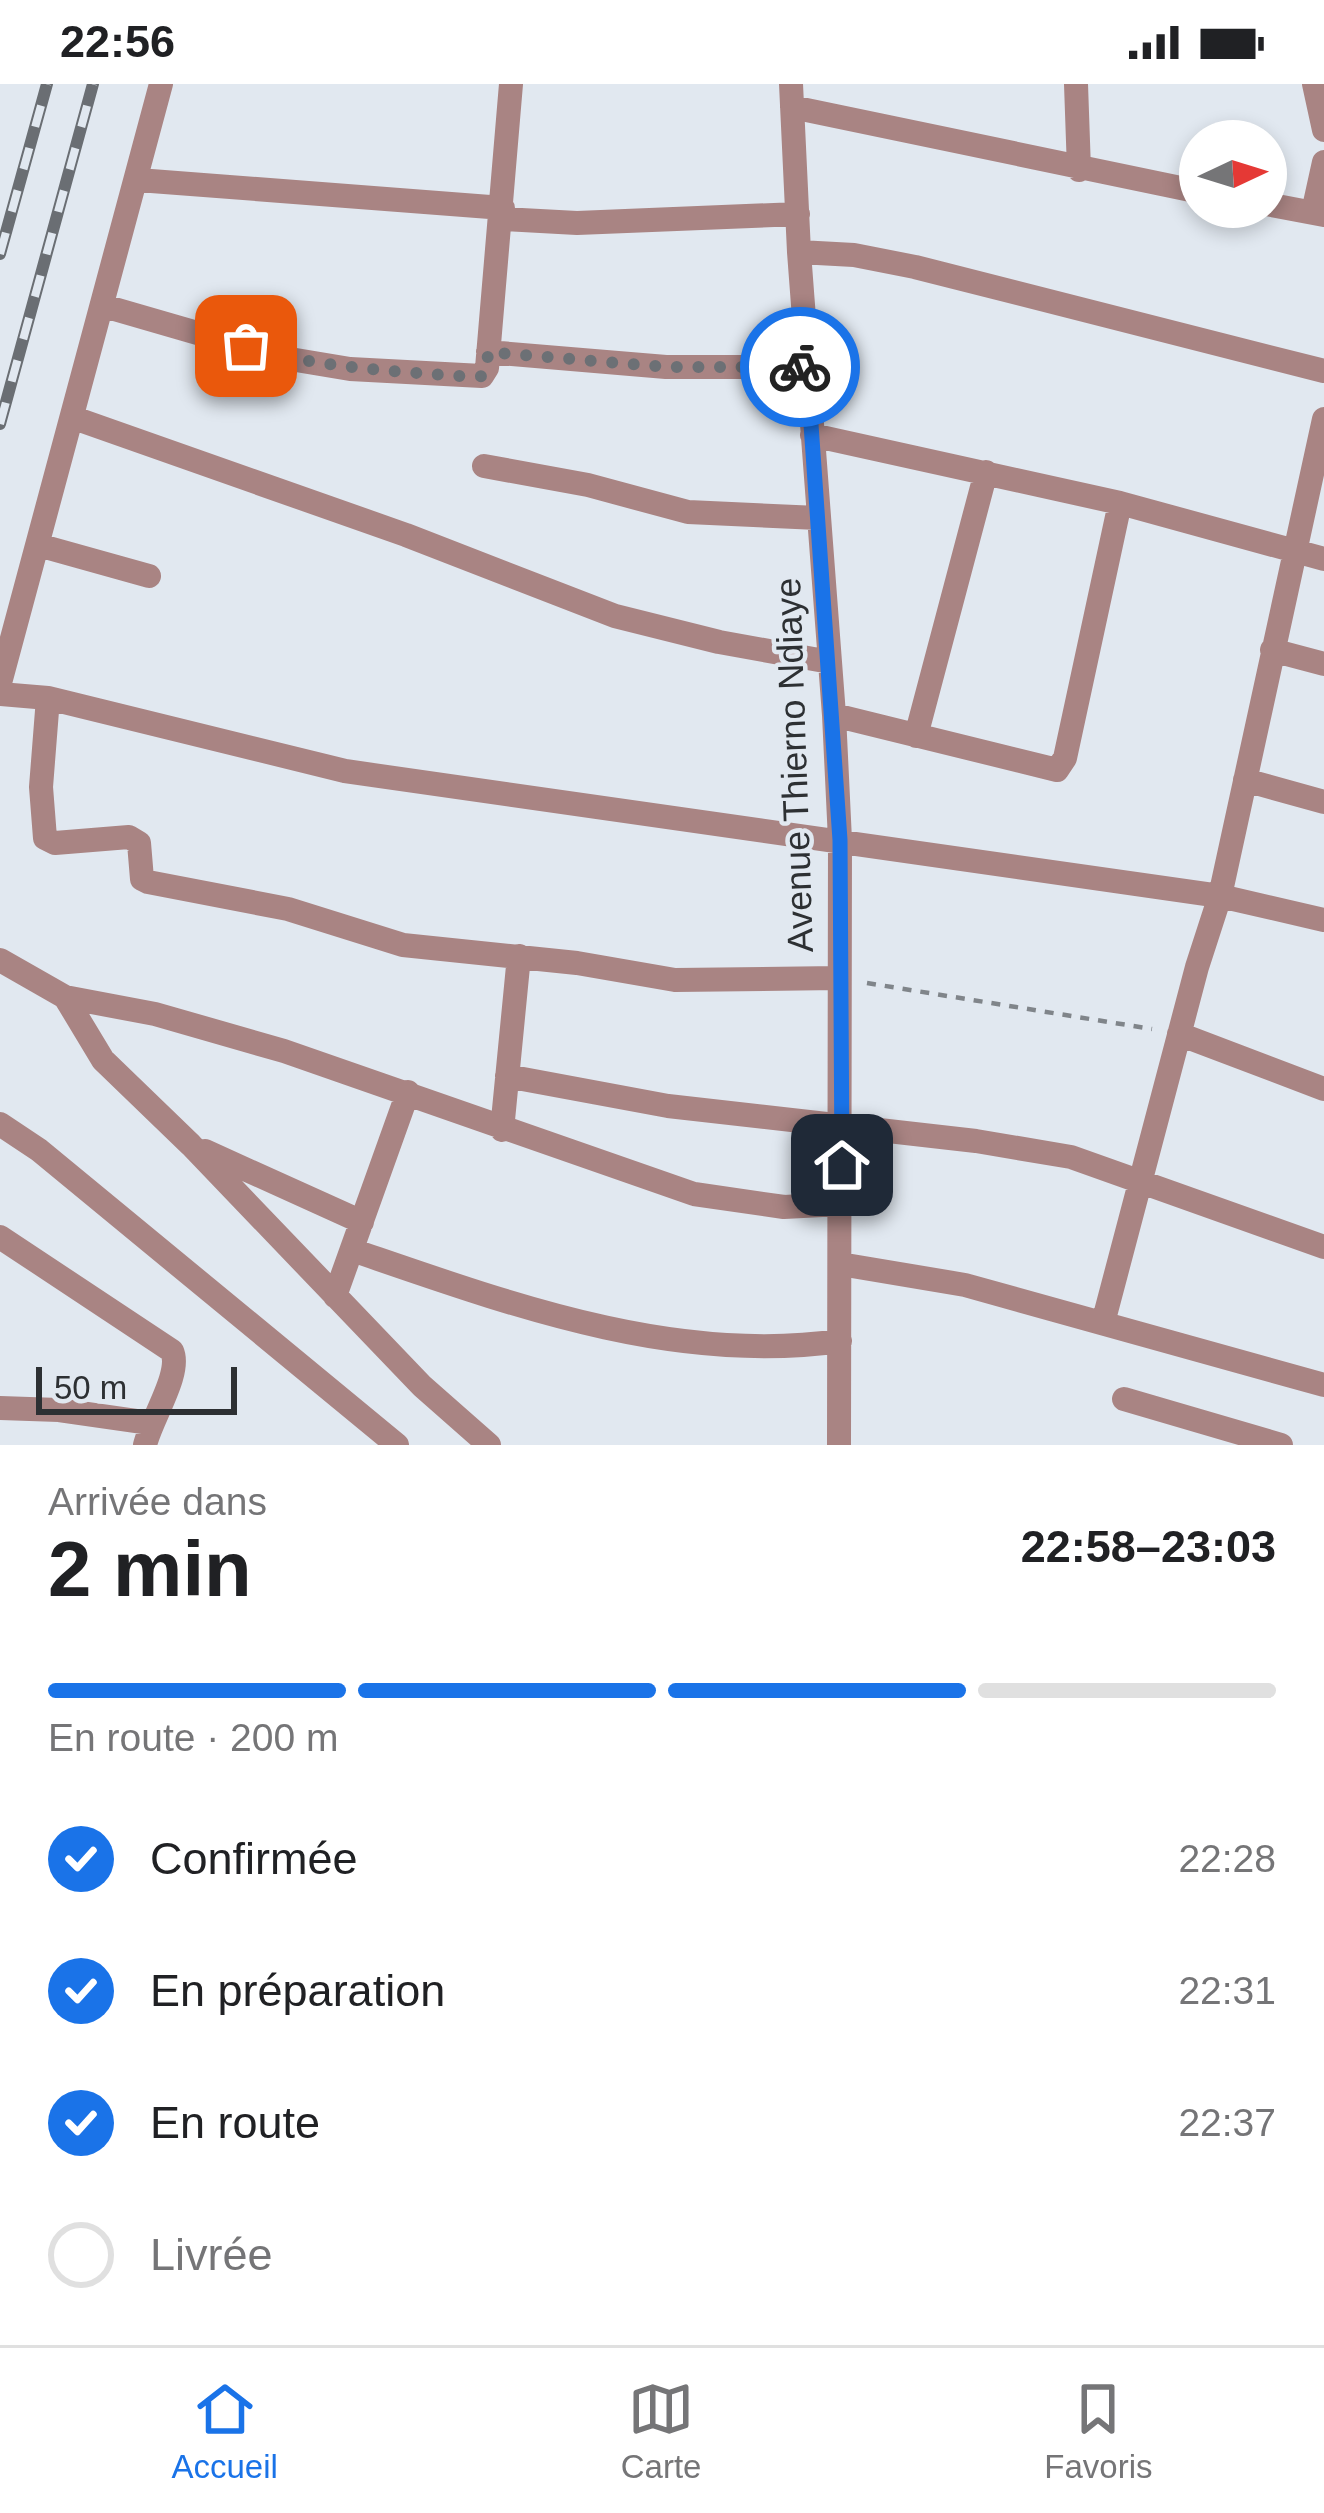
<!DOCTYPE html>
<html lang="fr">
<meta charset="utf-8">
<style>
:root{--surface:#fff;--page:#f2f2f2;--text:#202124;--muted:#757577;--line:#e0e0e0;--accent:#1a73e8}
body{margin:0;font-family:Helvetica,sans-serif;background:var(--page);color:var(--text);height:100vh;display:flex;flex-direction:column;font-size:45px;white-space:nowrap}
*{box-sizing:border-box;margin:0}
p{font-size:39px;color:var(--muted)}
.icon{flex:none;width:66px;height:66px;fill:none;stroke:currentColor;stroke-width:2;stroke-linecap:round;stroke-linejoin:round}
.map{position:relative;height:1361px;overflow:hidden}
.sheet{display:flex;flex-direction:column;background:var(--surface);flex:1}
.sheet>*{flex:none}
.needle{width:78px;rotate:86deg}
.tools{position:absolute;left:1179px;top:36px;display:grid;gap:24px}
.tools a{display:grid;place-items:center;width:108px;height:108px;border-radius:50%;background:var(--surface);box-shadow:0 6px 18px #0003;font-size:60px}
.scale{position:absolute;left:36px;bottom:30px;width:201px;box-sizing:border-box;padding-left:12px;border:6px solid #2d3033;border-top:0;font-size:33px;line-height:42px;white-space:nowrap;color:#2d3033;-webkit-text-stroke:9px #e1e8f0;paint-order:stroke}
.pin{position:absolute;display:grid;place-items:center;width:102px;height:102px;color:#fff;margin:-51px;border-radius:24px;box-shadow:0 6px 18px #0006}
.courier{position:absolute;display:grid;place-items:center;width:120px;height:120px;margin:-60px;border:9px solid #1a73e8;border-radius:50%;background:#fff;color:#222;box-shadow:0 3px 15px #0007}
.overview em{font-style:normal;font-weight:700}
.overview div{display:flex;flex-direction:column-reverse}
.overview{display:flex;align-items:center;justify-content:space-between;height:204px;padding:0 48px}
h1{font-size:78px;font-weight:700;line-height:90px}
.bar{display:grid;grid-template-columns:repeat(4,1fr);gap:18px 12px;align-content:center;height:144px;padding:0 48px}
.bar i{height:15px;border-radius:9px;background:var(--line)}
.bar .selected{background:var(--accent)}
.bar p{grid-column:span 4}
ol{padding:0 48px;list-style:none}
li{display:flex;align-items:center;gap:36px;height:132px}
li p{margin-inline-start:auto}
li .icon{padding:12px;border-radius:50%;background:var(--accent);color:#fff;stroke-width:4}
li:last-child{color:var(--muted)}
li i{width:66px;height:66px;border:6px solid var(--line);border-radius:50%}
.status{display:flex;justify-content:space-between;align-items:center;height:84px;padding:0 60px;background:var(--surface);direction:ltr}
.status svg{height:33px;fill:currentColor}
.tab-bar{display:flex;justify-content:space-around;align-items:center;height:168px;border-top:3px solid var(--line);background:var(--surface);font-size:33px;color:var(--muted)}
.tab-bar a{display:grid;justify-items:center;gap:6px}
.tab-bar .selected{color:var(--accent)}
.map>svg:first-child{display:block}
</style>
<div class="status"><b>22:56</b><svg viewBox="0 0 49 12"><path d="M0 12V9h3v3zM5 12V6h3v6zM10 12V3h3v9zM15 12V0h3v12zM26 1h20v11H26zM47 4h2v5h-2z"/></svg></div>
<div class="map">
<svg width="1324" height="1361" viewBox="0 0 1324 1361">
<rect width="100%" height="100%" fill="#e1e8f0"/>
<g fill="none" stroke-linecap="round" stroke-linejoin="round">
<path stroke="#80858a" stroke-width="4.5" stroke-dasharray="9 9" stroke-linecap="butt" d="M 867,899 L 1152,945"/>
<path stroke="#a98483" stroke-width="24" d="M 791,0 L 799,168 L 834,631 L 840,756 L 839,1361
M 1076,0 L 1079,86
M 1314,0 L 1324,46
M 792,23 L 1200,108
M 138,96 L 503,124
M 1266,120 L 1324,131
M 1313,128 L 1324,78
M 502,135 L 577,139 L 798,130
M 799,168 L 854,171 L 915,183 L 1324,287
M 104,222 L 284,274 L 350,285 L 482,292 L 487,284 L 511,0
M 488,268 L 666,283 L 807,283
M 74,334 L 406,451 L 615,532 L 719,558 L 830,578
M 812,351 L 1120,419 L 1324,475
M 484,382 L 588,401 L 688,428 L 818,434
M 38,461 L 149,492
M 1272,566 L 1324,580
M 0,599 L 161,0
M 0,610 L 48,614 L 345,687 L 1220,812 L 1324,836
M 48,614 L 41,703 L 45,754 L 55,759 L 129,753 L 139,759 L 142,795 L 148,798 L 288,825 L 403,861 L 577,879 L 675,896 L 838,894
M 834,631 L 1057,686 L 1065,674 L 1120,419
M 916,652 L 986,388
M 1245,696 L 1324,718
M 0,876 L 65,913 L 103,976 L 191,1061 L 422,1302 L 489,1361
M 65,913 L 155,930 L 284,967 L 694,1110 L 784,1123 L 841,1120
M 1179,950 L 1324,1005
M 507,992 L 668,1022 L 976,1057 L 1071,1073 L 1324,1163
M 502,1046 L 519,872
M 205,1067 L 362,1138
M 0,1153 L 172,1267 C 182,1289 151,1335 145,1361
M 352,1166 C 507,1219 673,1281 840,1257
M 840,1180 L 965,1201 L 1324,1301
M 335,1212 L 408,1008
M 1103,1239 L 1197,883 L 1220,812 L 1324,335
M 1124,1315 L 1281,1361
M 0,1324 L 59,1326 L 150,1339"/>
<path stroke="#a98483" stroke-width="24" d="M 0,1040 L 39,1066 L 397,1361"/>
<g stroke="#6a6e73" stroke-width="12">
<path id="rail" d="M 0,170 L 47,0
M 0,340 L 93,0"/>
</g>
<use href="#rail" stroke="#e1e8f0" stroke-width="8" stroke-dasharray="22" stroke-linecap="butt"/>
</g>
<g fill="none" stroke-linecap="round" stroke-linejoin="round">
<path stroke="#6c7075" stroke-width="12" stroke-dasharray="0 21.6" d="M 246,262 C 321,285 396,287 474,293 L 482,292 L 487,284 L 488,268 L 666,283 L 800,283"/>
<path stroke="#1a73e8" stroke-width="15" d="M 800,283 L 807,283 L 840,756 L 842,1081"/>
</g>
<g text-anchor="middle" dominant-baseline="central" stroke-width="9" stroke-linejoin="round" paint-order="stroke">
<g font-size="36" fill="#2d3033" stroke="#e1e8f0">
<text transform="translate(794 681) rotate(-92)">Avenue Thierno Ndiaye</text>
</g>
</g>
</svg>
<div class="tools">
<a><svg class="needle" viewBox="-14 -14 28 28"><path d="M0-13l5 13h-10z" fill="#e53935"/><path d="M0 13l5-13h-10z" fill="#757577"/></svg></a>
</div>
<div class="scale">50 m</div>
<div class="pin" style="left:246px;top:262px;background:#ea580c"><svg class="icon" aria-label="bag" viewBox="0 0 24 24"><path d="M5 8h14l-1 12H6zM9 8a3 3 0 0 1 6 0"/></svg></div>
<div class="pin" style="left:842px;top:1081px;background:#1f2937"><svg class="icon" aria-label="home" viewBox="0 0 24 24"><path d="M3 11l9-7 9 7M6 9v11h12V9"/></svg></div>
<div class="courier" style="left:800px;top:283px"><svg class="icon" aria-label="bike" viewBox="0 0 24 24"><circle cx="6" cy="16" r="4"/><circle cx="18" cy="16" r="4"/><path d="M6 16l4-8h5l3 8M10 8l3 8H6M13 5h3"/></svg></div>
</div>
<section class="sheet">
<div class="overview"><div><h1>2 min</h1><p>Arrivée dans</p></div><em>22:58–23:03</em></div>
<div class="bar"><i class="selected"></i><i class="selected"></i><i class="selected"></i><i></i><p>En route · 200 m</p></div>
<ol>
<li><svg class="icon" aria-label="check" viewBox="0 0 24 24"><path d="M5 12l5 5 9-10"/></svg>Confirmée<p>22:28</p></li>
<li><svg class="icon" aria-label="check" viewBox="0 0 24 24"><path d="M5 12l5 5 9-10"/></svg>En préparation<p>22:31</p></li>
<li><svg class="icon" aria-label="check" viewBox="0 0 24 24"><path d="M5 12l5 5 9-10"/></svg>En route<p>22:37</p></li>
<li><i></i>Livrée</li>
</ol>
</section>
<nav class="tab-bar">
<a class="selected"><svg class="icon" aria-label="home" viewBox="0 0 24 24"><path d="M3 11l9-7 9 7M6 9v11h12V9"/></svg>Accueil</a>
<a><svg class="icon" aria-label="map" viewBox="0 0 24 24"><path d="M3 6l6-2 6 2 6-2v14l-6 2-6-2-6 2zM9 4v14M15 6v14"/></svg>Carte</a>
<a><svg class="icon" aria-label="saved" viewBox="0 0 24 24"><path d="M7 4h10v16l-5-4-5 4z"/></svg>Favoris</a>
</nav>
